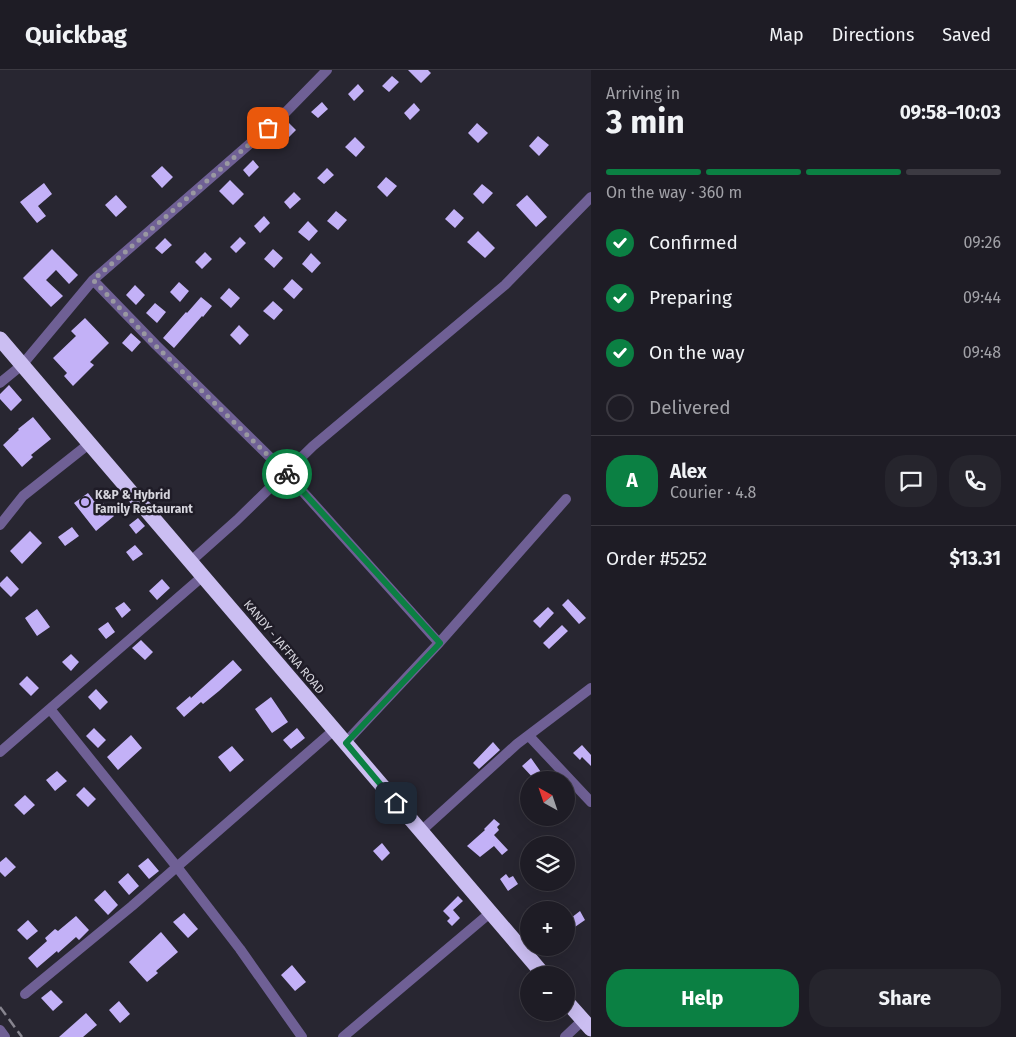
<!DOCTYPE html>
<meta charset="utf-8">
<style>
:root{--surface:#1e1c25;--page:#26252d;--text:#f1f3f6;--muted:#a1a1a7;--line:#3c3a42;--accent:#0b8043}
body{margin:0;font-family:"Fira Sans",sans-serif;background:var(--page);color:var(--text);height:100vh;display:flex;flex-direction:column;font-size:19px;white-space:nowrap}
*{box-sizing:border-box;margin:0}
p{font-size:16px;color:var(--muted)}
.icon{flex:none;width:28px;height:28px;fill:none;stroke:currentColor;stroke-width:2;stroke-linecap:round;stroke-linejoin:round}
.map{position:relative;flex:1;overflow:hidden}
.drawer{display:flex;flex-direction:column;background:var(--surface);width:425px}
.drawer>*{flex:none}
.needle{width:32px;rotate:320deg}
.controls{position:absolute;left:520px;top:701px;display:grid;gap:10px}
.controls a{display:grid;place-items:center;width:55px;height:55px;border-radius:50%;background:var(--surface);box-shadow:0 5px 20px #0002,0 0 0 1px var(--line);font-size:25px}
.pin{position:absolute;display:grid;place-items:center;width:42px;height:42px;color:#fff;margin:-21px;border-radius:10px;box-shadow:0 2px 8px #0006}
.courier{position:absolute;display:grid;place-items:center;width:50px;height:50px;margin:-25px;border:4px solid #0b8043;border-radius:50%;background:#fff;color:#222;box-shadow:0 1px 6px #0007}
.summary em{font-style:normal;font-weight:700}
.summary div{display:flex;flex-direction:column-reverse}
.summary{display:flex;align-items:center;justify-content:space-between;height:85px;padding:0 15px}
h1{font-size:32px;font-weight:700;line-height:38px}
.bar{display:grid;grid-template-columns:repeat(4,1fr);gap:8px 5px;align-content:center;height:60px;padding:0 15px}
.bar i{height:6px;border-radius:4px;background:var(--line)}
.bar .current{background:var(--accent)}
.bar p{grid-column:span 4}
.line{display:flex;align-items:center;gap:12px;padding:0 15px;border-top:1px solid var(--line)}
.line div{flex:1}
.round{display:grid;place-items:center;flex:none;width:52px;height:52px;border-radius:20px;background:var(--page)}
ol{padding:0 15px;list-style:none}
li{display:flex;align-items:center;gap:15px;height:55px}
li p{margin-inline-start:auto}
li .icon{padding:5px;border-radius:50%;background:var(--accent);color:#fff;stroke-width:4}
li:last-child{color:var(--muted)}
li i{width:28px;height:28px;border:2px solid var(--line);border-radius:50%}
.button{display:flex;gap:10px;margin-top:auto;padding:10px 15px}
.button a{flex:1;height:58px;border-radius:20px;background:var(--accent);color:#fff;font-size:20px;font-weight:700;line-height:58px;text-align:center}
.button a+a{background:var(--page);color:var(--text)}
header{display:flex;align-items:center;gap:30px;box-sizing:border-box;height:70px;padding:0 25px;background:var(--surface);border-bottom:1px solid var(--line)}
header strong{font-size:24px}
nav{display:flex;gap:28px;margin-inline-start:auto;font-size:18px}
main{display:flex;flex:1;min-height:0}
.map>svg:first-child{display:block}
</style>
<header>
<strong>Quickbag</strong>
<nav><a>Map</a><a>Directions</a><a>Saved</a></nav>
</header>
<main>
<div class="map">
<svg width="591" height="967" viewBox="0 0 591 967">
<rect width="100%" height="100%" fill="#282631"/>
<path fill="#c3b1f7" d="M 408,0 L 428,0 L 431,3 L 421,13 Z
M 392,6 L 399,12 L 389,22 L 382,16 Z
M 358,14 L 364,21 L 354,31 L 348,24 Z
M 322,32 L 328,39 L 318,48 L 311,42 Z
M 414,33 L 420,40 L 410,50 L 404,43 Z
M 289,53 L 296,60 L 286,70 L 279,63 Z
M 477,53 L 488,63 L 478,73 L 468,63 Z
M 538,66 L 549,75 L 539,86 L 529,76 Z
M 355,67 L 365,77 L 356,87 L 345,77 Z
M 253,90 L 259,97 L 249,107 L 243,100 Z
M 162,96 L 173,107 L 162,118 L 151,106 Z
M 327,98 L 334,105 L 324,114 L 317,108 Z
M 386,107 L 397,116 L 387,127 L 377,117 Z
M 230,110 L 244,124 L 233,135 L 219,121 Z
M 44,113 L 52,124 L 38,136 L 46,146 L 37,153 L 20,132 Z
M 482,114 L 493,123 L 483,134 L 473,124 Z
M 294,122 L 301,129 L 290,139 L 284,132 Z
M 116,125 L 127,137 L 116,147 L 105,135 Z
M 527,125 L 547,147 L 536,157 L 516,135 Z
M 454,139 L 464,148 L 455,158 L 445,149 Z
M 336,141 L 347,150 L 338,160 L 327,151 Z
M 264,146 L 270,153 L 260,163 L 254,156 Z
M 308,151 L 318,161 L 309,171 L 298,162 Z
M 478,161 L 495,178 L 485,188 L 467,172 Z
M 240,167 L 246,173 L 236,183 L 230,177 Z
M 165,168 L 172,175 L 162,184 L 155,178 Z
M 52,179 L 78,205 L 69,214 L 56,200 L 46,210 L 63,226 L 51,237 L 23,208 Z
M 273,179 L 283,188 L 274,198 L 264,189 Z
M 205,182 L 212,189 L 202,199 L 195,192 Z
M 311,183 L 321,193 L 312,203 L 302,194 Z
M 292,209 L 303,219 L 294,229 L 283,219 Z
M 179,212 L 189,221 L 180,232 L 170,222 Z
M 135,215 L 145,225 L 136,235 L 126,225 Z
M 229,218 L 240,228 L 231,238 L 220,228 Z
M 201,227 L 212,236 L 203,247 L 202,246 L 174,278 L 163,268 L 186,242 L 187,243 Z
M 273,231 L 283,240 L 274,250 L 263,241 Z
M 155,233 L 166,242 L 157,253 L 146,243 Z
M 85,248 L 109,273 L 90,292 L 94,295 L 73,316 L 64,306 L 67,303 L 53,288 L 76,266 L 71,261 Z
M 239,255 L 249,265 L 240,275 L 230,265 Z
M 131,263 L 141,272 L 132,282 L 122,273 Z
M 9,315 L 22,330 L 11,341 L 0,329 L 0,324 Z
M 33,347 L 51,369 L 31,385 L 33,387 L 22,397 L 3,375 L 19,360 L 18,359 Z
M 88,423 L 98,436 L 103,433 L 114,446 L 96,461 L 74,433 Z
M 138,448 L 145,456 L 136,464 L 129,455 Z
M 72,457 L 79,466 L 65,476 L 58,467 Z
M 30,461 L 42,473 L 22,494 L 10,481 Z
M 135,475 L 143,484 L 133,491 L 126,482 Z
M 7,506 L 19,519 L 11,527 L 0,516 L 0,513 Z
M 162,509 L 170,518 L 157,530 L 149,521 Z
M 568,529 L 586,548 L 579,554 L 562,535 Z
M 124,532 L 131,540 L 122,548 L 115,538 Z
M 548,537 L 554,543 L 540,558 L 533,551 Z
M 37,539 L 50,557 L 37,566 L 25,548 Z
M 108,552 L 115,562 L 106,569 L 98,559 Z
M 562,555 L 568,561 L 549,579 L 543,573 Z
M 141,570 L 153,582 L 145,590 L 132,578 Z
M 71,584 L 79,592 L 71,601 L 62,592 Z
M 233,590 L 242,600 L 219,621 L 203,634 L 201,632 L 184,647 L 176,638 L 190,626 L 191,628 Z
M 27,606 L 39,618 L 31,626 L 19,614 Z
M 96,619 L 108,632 L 100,640 L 88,627 Z
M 271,627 L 288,652 L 272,663 L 255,639 Z
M 94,658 L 106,670 L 98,678 L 86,666 Z
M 297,658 L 305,668 L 291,679 L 283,670 Z
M 131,665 L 142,678 L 118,700 L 107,687 Z
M 493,672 L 500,680 L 479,699 L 473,693 Z
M 582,675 L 591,685 L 591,696 L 582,687 L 580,690 L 573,683 Z
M 232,676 L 244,690 L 230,702 L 218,687 Z
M 531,688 L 543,705 L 548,702 L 554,710 L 535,710 L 522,696 Z
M 57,701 L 67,711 L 55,721 L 46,710 Z
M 84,717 L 96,729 L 88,737 L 76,725 Z
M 25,725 L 35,735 L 24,745 L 14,735 Z
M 494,749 L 500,754 L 497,757 L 499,760 L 494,765 L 508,780 L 502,785 L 494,776 L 480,787 L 467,776 L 485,760 L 484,759 Z
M 382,773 L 390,783 L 382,791 L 373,781 Z
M 6,787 L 16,797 L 5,807 L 0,802 L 0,792 Z
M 148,788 L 159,801 L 149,809 L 138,796 Z
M 128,803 L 139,816 L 129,825 L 118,812 Z
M 506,804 L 509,808 L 513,806 L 518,814 L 508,821 L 500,809 Z
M 105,820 L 118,835 L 108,845 L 94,830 Z
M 458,826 L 463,831 L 453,840 L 460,848 L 452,856 L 447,851 L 450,848 L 443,841 Z
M 580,841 L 585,850 L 572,859 L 567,851 Z
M 184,843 L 198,859 L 188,868 L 173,852 Z
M 76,846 L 89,860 L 79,870 L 76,867 L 58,883 L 57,881 L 37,898 L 28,888 L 47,871 L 45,868 L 55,859 L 58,861 Z
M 28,850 L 38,861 L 27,870 L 17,860 Z
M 161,862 L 178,882 L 156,901 L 158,903 L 147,912 L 129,892 Z
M 292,895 L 306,912 L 295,921 L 281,905 Z
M 51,920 L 63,932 L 53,941 L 41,928 Z
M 119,931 L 130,944 L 120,953 L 109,940 Z
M 86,943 L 97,955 L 83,967 L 59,967 Z"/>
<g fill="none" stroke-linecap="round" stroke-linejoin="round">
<path stroke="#6f6095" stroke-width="10" d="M 93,210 L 156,275 L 286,403 L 439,573
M 0,313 L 22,295 L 93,210 L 283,45 L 327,0
M 0,455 L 23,426 L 90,373
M 191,491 L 237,450 L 313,376 L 505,215 L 591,127
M 50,639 L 177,797 L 240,879 L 302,967
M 529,666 L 591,732
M 345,673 L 439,573 L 566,429
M 0,682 L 203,506
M 420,762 L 517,674 L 591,618
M 25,924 L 132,836 L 334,660
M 0,960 L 5,967
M 343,967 L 490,843
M 565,967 L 583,950"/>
<path stroke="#cbbef2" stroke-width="15" d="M 0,269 L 544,905
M 566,931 L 591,959"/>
<path stroke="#87858f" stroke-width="2.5" stroke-dasharray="10 5" stroke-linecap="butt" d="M 0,937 L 22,967"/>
</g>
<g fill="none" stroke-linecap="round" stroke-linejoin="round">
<path stroke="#9998a1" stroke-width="5" stroke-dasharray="0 9" d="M 268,58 L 93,210 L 156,276 L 287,404"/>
<path stroke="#0b8043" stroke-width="6" d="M 287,404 L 440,573 L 346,673 L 396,733"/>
</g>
<circle fill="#bea9f5" stroke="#1f1c27" stroke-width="2" cx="85" cy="432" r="5"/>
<g text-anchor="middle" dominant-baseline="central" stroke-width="5" stroke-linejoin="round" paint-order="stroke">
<g font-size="12" font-weight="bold" fill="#d6d5dd" stroke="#1f1c27" text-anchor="start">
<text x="95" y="425">K&amp;P &amp; Hybrid<tspan x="95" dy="14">Family Restaurant</tspan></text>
</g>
<g font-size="12" fill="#d6d5dd" stroke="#1f1c27">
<text transform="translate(284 577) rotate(50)">KANDY - JAFFNA ROAD</text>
</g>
</g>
</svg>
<div class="controls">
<a><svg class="needle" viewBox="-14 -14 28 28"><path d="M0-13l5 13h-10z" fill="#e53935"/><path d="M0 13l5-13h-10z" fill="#a1a1a7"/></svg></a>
<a><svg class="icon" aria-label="layers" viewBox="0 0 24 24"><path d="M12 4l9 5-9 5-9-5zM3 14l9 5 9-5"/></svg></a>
<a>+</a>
<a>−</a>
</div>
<div class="pin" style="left:268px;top:58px;background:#ea580c"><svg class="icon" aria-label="bag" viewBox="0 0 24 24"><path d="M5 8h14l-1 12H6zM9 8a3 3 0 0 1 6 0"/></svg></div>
<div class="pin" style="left:396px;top:733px;background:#1f2937"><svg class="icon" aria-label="home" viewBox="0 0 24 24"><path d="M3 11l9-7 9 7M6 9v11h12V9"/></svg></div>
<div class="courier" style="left:287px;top:404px"><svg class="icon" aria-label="bike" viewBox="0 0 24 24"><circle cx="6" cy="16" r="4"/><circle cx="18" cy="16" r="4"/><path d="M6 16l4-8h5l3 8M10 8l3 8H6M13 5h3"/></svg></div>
</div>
<section class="drawer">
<div class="summary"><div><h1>3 min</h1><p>Arriving in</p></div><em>09:58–10:03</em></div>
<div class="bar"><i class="current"></i><i class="current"></i><i class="current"></i><i></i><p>On the way · 360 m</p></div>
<ol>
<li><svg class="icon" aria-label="check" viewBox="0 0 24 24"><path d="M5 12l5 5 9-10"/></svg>Confirmed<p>09:26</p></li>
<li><svg class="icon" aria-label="check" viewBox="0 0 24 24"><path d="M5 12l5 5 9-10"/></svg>Preparing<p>09:44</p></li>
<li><svg class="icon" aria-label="check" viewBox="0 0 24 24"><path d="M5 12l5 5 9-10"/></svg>On the way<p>09:48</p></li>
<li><i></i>Delivered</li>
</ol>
<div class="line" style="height:90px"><b class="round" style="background:var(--accent);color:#fff">A</b><div><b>Alex</b><p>Courier · 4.8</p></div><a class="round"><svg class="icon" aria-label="chat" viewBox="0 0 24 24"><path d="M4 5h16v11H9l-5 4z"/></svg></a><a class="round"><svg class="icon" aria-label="phone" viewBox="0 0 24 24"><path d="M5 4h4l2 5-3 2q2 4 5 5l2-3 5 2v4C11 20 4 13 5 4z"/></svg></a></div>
<div class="line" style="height:65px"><div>Order #5252</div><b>$13.31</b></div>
<div class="button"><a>Help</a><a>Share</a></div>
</section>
</main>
